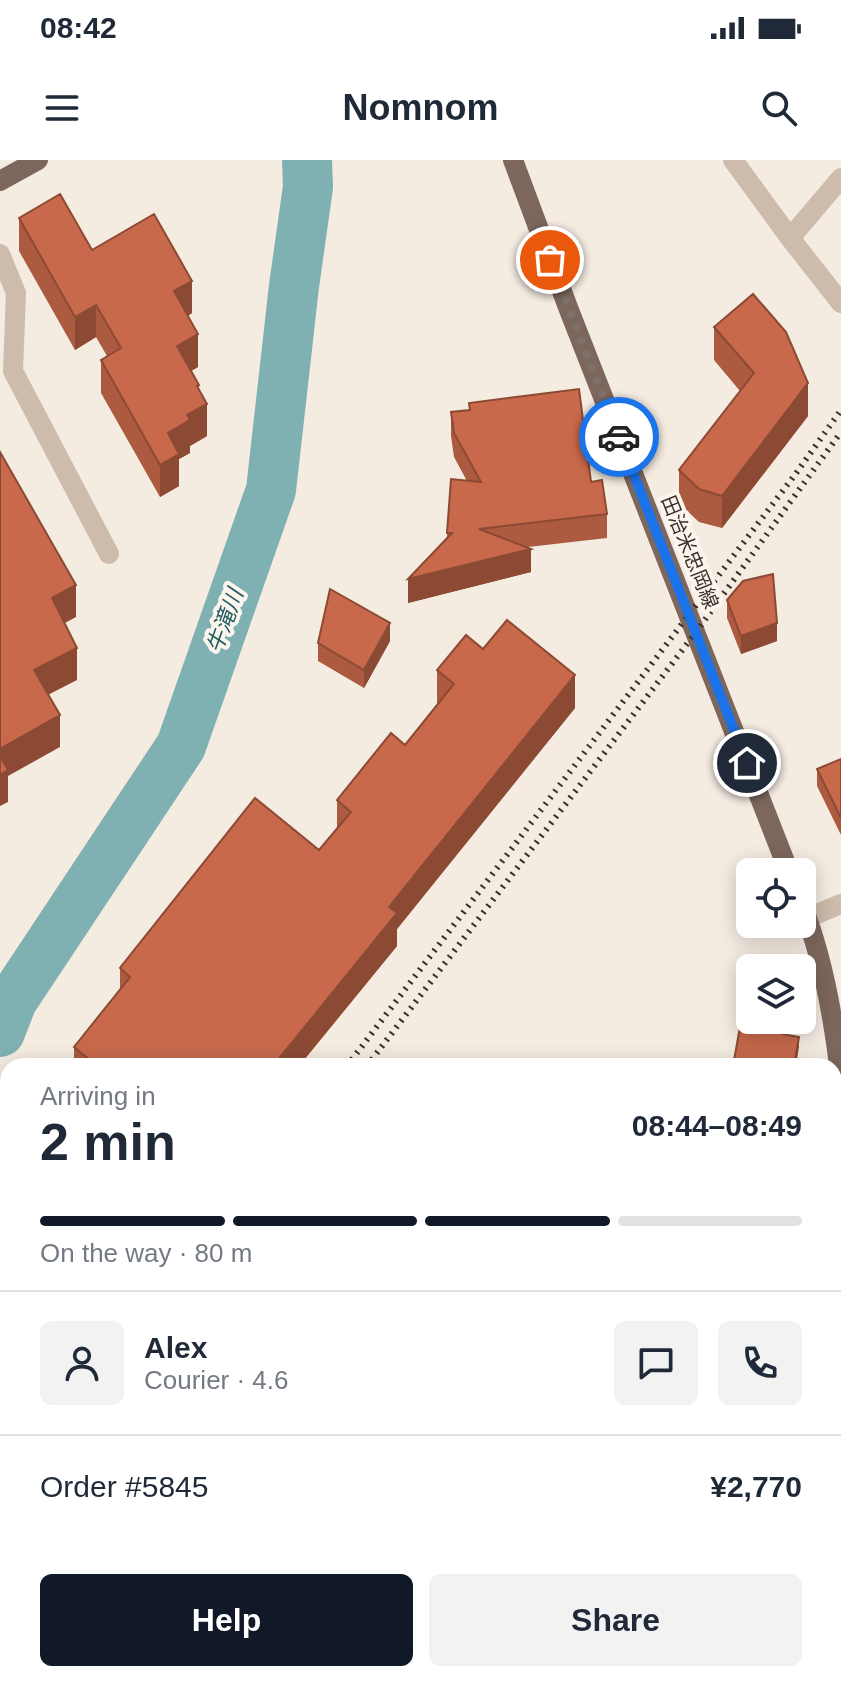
<!DOCTYPE html>
<meta charset="utf-8">
<style>
:root{--surface:#fff;--page:#f2f2f3;--text:#1f2937;--muted:#747a83;--line:#e0e1e3;--accent:#111827}
body{margin:0;font-family:Helvetica,"Noto Sans JP",sans-serif;background:var(--page);color:var(--text);height:100vh;display:flex;flex-direction:column;font-size:30px;white-space:nowrap}
*{box-sizing:border-box;margin:0}
p{font-size:26px;color:var(--muted)}
.icon{flex:none;width:44px;height:44px;fill:none;stroke:currentColor;stroke-width:2;stroke-linecap:round;stroke-linejoin:round}
.map{position:relative;flex:1;overflow:hidden}
.side{position:absolute;left:0px;top:898px;width:842px;height:624px;display:flex;flex-direction:column;background:var(--surface);border-radius:24px 24px 0 0;box-shadow:0 4px 20px #0003}
.side>*{flex:none}
.tools{position:absolute;left:736px;top:698px;display:grid;gap:16px}
.tools a{display:grid;place-items:center;width:80px;height:80px;border-radius:12px;background:var(--surface);box-shadow:0 4px 20px #0003;font-size:40px}
.pin{position:absolute;display:grid;place-items:center;width:68px;height:68px;color:#fff;margin:-34px;border:4px solid #fff;border-radius:50%;box-shadow:0 2px 8px #0007}
.courier{position:absolute;display:grid;place-items:center;width:80px;height:80px;margin:-40px;border:6px solid #1a73e8;border-radius:50%;background:#fff;color:#222;box-shadow:0 2px 10px #0007}
.summary em{font-style:normal;font-weight:800}
.summary div{display:flex;flex-direction:column-reverse}
.summary{display:flex;align-items:center;justify-content:space-between;height:136px;padding:0 40px}
h1{font-size:52px;font-weight:800;line-height:60px}
.bar{display:grid;grid-template-columns:repeat(4,1fr);gap:12px 8px;align-content:center;height:96px;padding:0 40px}
.bar i{height:10px;border-radius:6px;background:var(--line)}
.bar .on{background:var(--accent)}
.bar p{grid-column:span 4}
.line{display:flex;align-items:center;gap:20px;padding:0 40px;border-top:2px solid var(--line)}
.line div{flex:1}
.round{display:grid;place-items:center;flex:none;width:84px;height:84px;border-radius:12px;background:var(--page)}
.cta{display:flex;gap:16px;margin-top:auto;padding:16px 40px}
.cta a{flex:1;height:92px;border-radius:12px;background:var(--accent);color:#fff;font-size:32px;font-weight:800;line-height:92px;text-align:center}
.cta a+a{background:var(--page);color:var(--text)}
.status{display:flex;justify-content:space-between;align-items:center;height:56px;padding:0 40px;background:var(--surface);direction:ltr}
.status svg{height:22px;fill:currentColor}
header{display:flex;justify-content:space-between;align-items:center;height:104px;padding:0 40px;background:var(--surface);font-size:36px;font-weight:800}
.map>svg:first-child{display:block}
</style>
<div class="status"><b>08:42</b><svg viewBox="0 0 49 12"><path d="M0 12V9h3v3zM5 12V6h3v6zM10 12V3h3v9zM15 12V0h3v12zM26 1h20v11H26zM47 4h2v5h-2z"/></svg></div>
<header><svg class="icon" aria-label="menu" viewBox="0 0 24 24"><path d="M4 6h16M4 12h16M4 18h16"/></svg>Nomnom<svg class="icon" aria-label="search" viewBox="0 0 24 24"><circle cx="10" cy="10" r="6"/><path d="M15 15l6 6"/></svg></header>
<div class="map">
<svg width="841" height="1522" viewBox="0 0 841 1522">
<rect width="100%" height="100%" fill="#f4ebe1"/>
<g fill="none" stroke-linecap="round" stroke-linejoin="round">
<path stroke="#7fb0b2" stroke-width="50" d="M 0,872 L 12,841 L 181,586 L 271,330 L 294,126 L 308,27 L 307,0
M 0,1267 L 8,1281
M 62,1522 L 63,1514"/>
<path stroke="#cdbbac" stroke-width="20" d="M 733,0 L 790,78 L 841,143
M 790,78 L 841,18
M 0,94 L 16,133 L 13,211 L 109,394
M 807,758 L 841,744
M 834,1464 L 841,1465"/>
<path stroke="#7d675c" stroke-width="20" d="M 513,0 L 569,150 L 789,712
M 0,21 L 38,0
M 802,745 C 823,797 835,867 841,923"/>
<path stroke="#3b302b" stroke-width="6" stroke-dasharray="2 6" stroke-linecap="butt" d="M 347,906 L 797,312 L 841,250
M 367,906 L 696,472 L 841,272
M 0,1363 L 8,1353
M 0,1389 L 8,1379"/>
</g>
<path fill="#ac5a40" d="M 19,58 L 92,90 L 192,153 L 188,156 L 198,207 L 191,211 L 199,230 L 207,276 L 190,286 L 190,293 L 179,299 L 179,326 L 160,337 L 101,233 L 101,200 L 107,196 L 96,177 L 75,190 L 19,91 Z
M 714,167 L 808,256 L 722,368 L 699,362 L 679,343 L 679,310 L 740,231 L 714,200 Z
M 469,243 L 591,322 L 607,354 L 607,378 L 528,387 L 531,412 L 408,443 L 447,377 L 451,319 L 467,321 L 454,297 L 451,276 L 451,252 L 469,250 Z
M 727,440 L 777,481 L 741,494 L 727,458 Z
M 390,481 L 364,528 L 318,501 L 318,483 Z
M 483,489 L 575,548 L 397,769 L 397,786 L 299,906 L 74,906 L 74,887 L 120,830 L 120,808 L 319,690 L 337,669 L 337,640 L 405,585 L 438,544 L 437,543 L 437,510 Z
M 841,599 L 841,675 L 817,626 L 817,609 Z"/>
<path fill="#8c4a34" d="M 192,121 L 192,153 L 174,164 L 174,131 Z
M 96,145 L 96,177 L 75,190 L 75,157 Z
M 198,174 L 198,207 L 177,219 L 177,186 Z
M 808,223 L 808,256 L 722,368 L 722,336 Z
M 199,225 L 199,248 L 207,244 L 207,276 L 190,286 L 190,293 L 179,299 L 179,326 L 160,337 L 160,305 L 168,273 L 187,255 L 197,226 Z
M 531,389 L 531,412 L 408,443 L 408,419 Z
M 76,425 L 76,457 L 52,470 L 52,438 Z
M 390,463 L 390,481 L 364,528 L 364,510 Z
M 777,463 L 777,481 L 741,494 L 741,476 Z
M 77,488 L 77,520 L 34,542 L 34,510 Z
M 575,515 L 575,548 L 397,769 L 397,786 L 299,906 L 273,906 L 389,747 Z
M 60,555 L 60,587 L 8,616 L 8,642 L 0,646 L 0,589 Z
M 799,877 L 799,887 L 796,906 L 794,906 Z
M 738,1514 L 742,1514 L 740,1522 L 737,1522 Z"/>
<path fill="#c8694b" stroke="#8c4a34" stroke-width="2" d="M 60,34 L 92,90 L 154,54 L 192,121 L 174,131 L 198,174 L 177,186 L 199,225 L 197,226 L 207,244 L 187,255 L 190,260 L 168,273 L 179,294 L 160,305 L 101,200 L 121,188 L 96,145 L 75,157 L 19,58 Z
M 753,134 L 786,172 L 808,223 L 722,336 L 699,329 L 679,310 L 754,213 L 714,167 Z
M 579,229 L 591,322 L 602,320 L 607,354 L 479,369 L 531,389 L 408,419 L 452,373 L 447,373 L 451,319 L 481,322 L 454,273 L 451,252 L 470,250 L 469,243 Z
M 0,292 L 76,425 L 52,438 L 77,488 L 34,510 L 60,555 L 0,589 Z
M 773,414 L 777,463 L 741,476 L 727,440 L 743,421 Z
M 330,429 L 390,463 L 364,510 L 318,483 Z
M 507,460 L 575,515 L 389,747 L 397,753 L 273,906 L 97,906 L 74,887 L 130,817 L 120,808 L 255,638 L 319,690 L 351,652 L 337,640 L 391,573 L 405,585 L 454,524 L 437,510 L 466,475 L 483,489 Z
M 0,596 L 8,610 L 0,615 Z
M 841,599 L 841,658 L 817,609 Z
M 745,839 L 750,840 L 750,860 L 785,860 L 782,874 L 799,877 L 794,906 L 733,906 Z
M 834,1460 L 835,1461 L 836,1522 L 763,1522 L 766,1514 L 834,1514 Z
M 503,1514 L 647,1514 L 652,1517 L 659,1514 L 738,1514 L 737,1522 L 502,1522 Z"/>
<g fill="none" stroke-linecap="round" stroke-linejoin="round">
<path stroke="#7c716b" stroke-width="8" stroke-dasharray="0 14.4" d="M 550,100 L 619,277"/>
<path stroke="#1a73e8" stroke-width="10" d="M 619,277 L 747,603"/>
</g>
<g text-anchor="middle" dominant-baseline="central" stroke-width="8" stroke-linejoin="round" paint-order="stroke">
<g font-size="20" fill="#3b302b" stroke="#fbf5ee">
<text transform="translate(690 392) rotate(68)">田治米忠岡線</text>
</g>
<g font-size="22" font-style="italic" fill="#1f5a5e" stroke="#fbf5ee">
<text transform="translate(225 461) rotate(-70)">牛滝川</text>
</g>
</g>
</svg>
<div class="tools">
<a><svg class="icon" aria-label="locate" viewBox="0 0 24 24"><circle cx="12" cy="12" r="6"/><path d="M12 2v4M12 18v4M2 12h4M18 12h4"/></svg></a>
<a><svg class="icon" aria-label="layers" viewBox="0 0 24 24"><path d="M12 4l9 5-9 5-9-5zM3 14l9 5 9-5"/></svg></a>
</div>
<div class="pin" style="left:550px;top:100px;background:#ea580c"><svg class="icon" aria-label="bag" viewBox="0 0 24 24"><path d="M5 8h14l-1 12H6zM9 8a3 3 0 0 1 6 0"/></svg></div>
<div class="pin" style="left:747px;top:603px;background:#1f2937"><svg class="icon" aria-label="home" viewBox="0 0 24 24"><path d="M3 11l9-7 9 7M6 9v11h12V9"/></svg></div>
<div class="courier" style="left:619px;top:277px"><svg class="icon" aria-label="car" viewBox="0 0 24 24"><path d="M5 17H2v-5l4-1 3-4h7l3 4 3 1v5h-3M9 17h6M6 11h13"/><circle cx="7" cy="17" r="2"/><circle cx="17" cy="17" r="2"/></svg></div>
<section class="side">
<div class="summary"><div><h1>2 min</h1><p>Arriving in</p></div><em>08:44–08:49</em></div>
<div class="bar"><i class="on"></i><i class="on"></i><i class="on"></i><i></i><p>On the way · 80 m</p></div>
<div class="line" style="height:144px"><a class="round"><svg class="icon" aria-label="person" viewBox="0 0 24 24"><circle cx="12" cy="8" r="4"/><path d="M4 21q1-7 8-7t8 7"/></svg></a><div><b>Alex</b><p>Courier · 4.6</p></div><a class="round"><svg class="icon" aria-label="chat" viewBox="0 0 24 24"><path d="M4 5h16v11H9l-5 4z"/></svg></a><a class="round"><svg class="icon" aria-label="phone" viewBox="0 0 24 24"><path d="M5 4h4l2 5-3 2q2 4 5 5l2-3 5 2v4C11 20 4 13 5 4z"/></svg></a></div>
<div class="line" style="height:104px"><div>Order #5845</div><b>¥2,770</b></div>
<div class="cta"><a>Help</a><a>Share</a></div>
</section>
</div>
